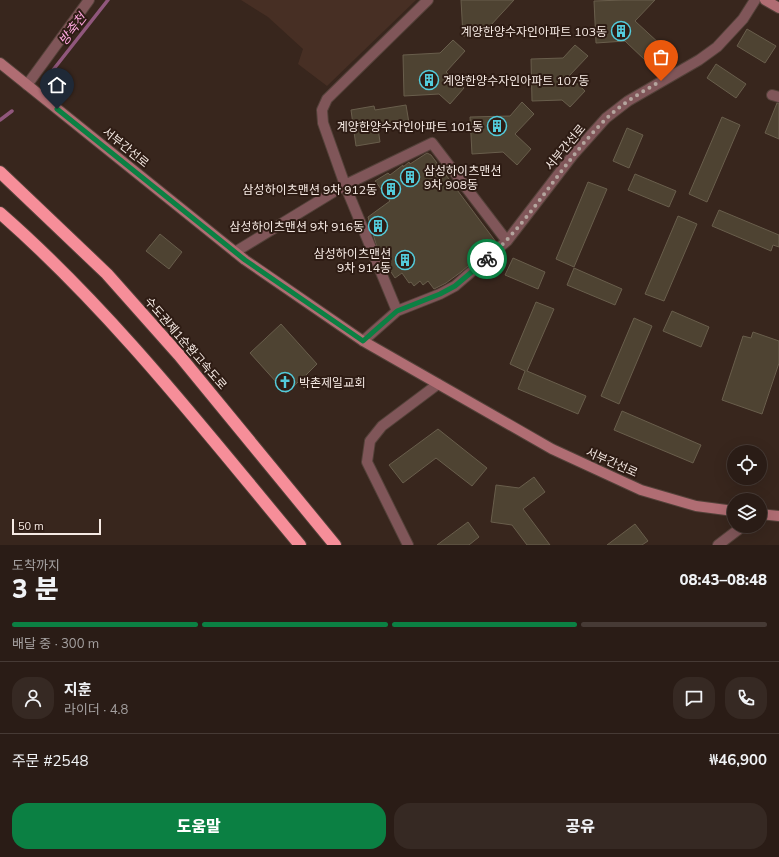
<!DOCTYPE html>
<html lang="ko">
<meta charset="utf-8">
<style>
:root{--surface:#2a1c16;--page:#362923;--text:#f1f3f6;--muted:#a5a1a1;--line:#463a35;--accent:#0b8043}
body{margin:0;font-family:Mulish,"Noto Sans KR",sans-serif;background:var(--page);color:var(--text);height:100vh;display:flex;flex-direction:column;font-size:15px;white-space:nowrap}
*{box-sizing:border-box;margin:0}
p{font-size:13px;color:var(--muted)}
.icon{flex:none;width:22px;height:22px;fill:none;stroke:currentColor;stroke-width:2;stroke-linecap:round;stroke-linejoin:round}
.map{position:relative;height:545px;overflow:hidden}
.drawer{display:flex;flex-direction:column;background:var(--surface);flex:1}
.drawer>*{flex:none}
.fabs{position:absolute;left:727px;top:445px;display:grid;gap:8px}
.fabs a{display:grid;place-items:center;width:40px;height:40px;border-radius:50%;background:var(--surface);box-shadow:0 4px 16px #0002,0 0 0 1px var(--line);font-size:20px}
.scale{position:absolute;left:12px;bottom:10px;width:89px;box-sizing:border-box;padding-left:4px;border:2px solid #f6eae4;border-top:0;font-size:11px;line-height:14px;white-space:nowrap;color:#f6eae4;-webkit-text-stroke:3px #2e1c14;paint-order:stroke}
.pin{position:absolute;display:grid;place-items:center;width:34px;height:34px;color:#fff;margin:-41px -17px;border-radius:50% 50% 50% 0;rotate:-45deg;box-shadow:0 0 4px #0007}
.pin .icon{rotate:45deg}
.courier{position:absolute;display:grid;place-items:center;width:40px;height:40px;margin:-20px;border:3px solid #0b8043;border-radius:50%;background:#fff;color:#222;box-shadow:0 1px 5px #0007}
.overview em{font-style:normal;font-weight:800}
.overview div{display:flex;flex-direction:column-reverse}
.overview{display:flex;align-items:center;justify-content:space-between;height:68px;padding:0 12px}
h1{font-size:26px;font-weight:800;line-height:30px}
.bar{display:grid;grid-template-columns:repeat(4,1fr);gap:6px 4px;align-content:center;height:48px;padding:0 12px}
.bar i{height:5px;border-radius:3px;background:var(--line)}
.bar .current{background:var(--accent)}
.bar p{grid-column:span 4}
.line{display:flex;align-items:center;gap:10px;padding:0 12px;border-top:1px solid var(--line)}
.line div{flex:1}
.round{display:grid;place-items:center;flex:none;width:42px;height:42px;border-radius:16px;background:var(--page)}
.cta{display:flex;gap:8px;margin-top:auto;padding:8px 12px}
.cta a{flex:1;height:46px;border-radius:16px;background:var(--accent);color:#fff;font-size:16px;font-weight:800;line-height:46px;text-align:center}
.cta a+a{background:var(--page);color:var(--text)}
.map>svg:first-child{display:block}
</style>
<div class="map">
<svg width="779" height="545" viewBox="0 0 779 545">
<rect width="100%" height="100%" fill="#38261d"/>
<path fill="#472f24" d="M 241,0 L 416,0 L 327,86 L 298,64 L 303,49 L 268,17 Z"/>
<g fill="none" stroke-linecap="round" stroke-linejoin="round">
<path stroke="#90577c" stroke-width="3.5" d="M 53,70 L 108,0
M 0,120 L 12,111"/>
</g>
<path fill="#4e4332" stroke="#695e4c" d="M 461,0 L 514,0 L 490,26 L 491,35 L 463,36 Z
M 624,0 L 655,0 L 635,21 L 661,45 L 646,61 L 625,41 L 596,43 L 594,1 Z
M 747,29 L 776,46 L 765,63 L 737,46 Z
M 453,40 L 465,51 L 446,72 L 464,88 L 450,104 L 439,94 L 404,96 L 403,55 L 440,53 Z
M 575,45 L 588,56 L 569,76 L 585,91 L 570,107 L 562,100 L 532,101 L 531,59 L 563,58 Z
M 716,64 L 746,84 L 736,98 L 707,78 Z
M 522,102 L 534,114 L 515,134 L 531,149 L 517,165 L 503,152 L 472,154 L 470,117 L 510,116 Z
M 777,103 L 779,103 L 779,139 L 765,133 Z
M 406,105 L 409,123 L 378,128 L 380,142 L 356,146 L 351,110 L 374,106 L 375,110 Z
M 722,117 L 740,125 L 707,202 L 689,194 Z
M 627,128 L 643,135 L 629,168 L 613,161 Z
M 427,153 L 431,155 L 496,242 L 461,272 L 446,283 L 434,289 L 428,281 L 423,285 L 420,281 L 414,286 L 411,282 L 409,283 L 402,273 L 395,278 L 391,272 L 389,274 L 376,244 L 368,217 L 390,201 L 375,181 L 388,173 L 390,175 L 403,165 L 403,167 L 409,162 L 410,164 Z
M 635,174 L 676,191 L 669,207 L 628,190 Z
M 588,182 L 607,189 L 574,267 L 556,259 Z
M 719,210 L 779,235 L 779,247 L 773,245 L 771,251 L 712,226 Z
M 678,216 L 697,224 L 664,301 L 645,294 Z
M 160,234 L 182,252 L 169,269 L 146,251 Z
M 513,258 L 545,272 L 538,289 L 505,275 Z
M 574,268 L 622,289 L 615,305 L 567,285 Z
M 536,302 L 554,309 L 527,371 L 586,396 L 578,414 L 518,389 L 525,371 L 510,364 Z
M 672,311 L 709,327 L 701,347 L 663,331 Z
M 634,318 L 652,326 L 619,404 L 601,396 Z
M 281,324 L 317,364 L 306,375 L 312,381 L 304,388 L 298,382 L 286,393 L 250,353 Z
M 753,332 L 779,341 L 779,363 L 762,414 L 722,400 L 743,336 L 751,338 Z
M 622,411 L 701,445 L 693,463 L 614,430 Z
M 438,429 L 487,468 L 472,486 L 436,458 L 403,483 L 389,465 Z
M 534,477 L 545,492 L 523,509 L 550,545 L 527,545 L 512,525 L 491,522 L 496,485 L 519,488 Z
M 468,522 L 479,537 L 469,545 L 437,545 Z
M 635,524 L 648,541 L 642,545 L 607,545 Z"/>
<g fill="none" stroke-linecap="round" stroke-linejoin="round">
<g stroke="#534139" stroke-width="12">
<path id="street" d="M 27,85 L 89,0
M 772,95 L 779,97
M 235,252 L 345,185 L 432,143 L 507,241
M 397,311 L 345,185 L 323,123 L 322,110 L 327,99 L 428,0
M 363,341 L 397,311 L 440,294 L 455,286 L 507,241 L 573,155 L 606,118 L 628,101 L 699,60 L 717,47 L 743,19 L 755,0
M 408,545 L 367,462 L 370,441 L 382,426 L 438,384
M 718,545 L 743,526"/>
</g>
<g stroke="#534139" stroke-width="12">
<path id="secondary" d="M 765,0 L 779,8
M 0,63 L 245,260 L 363,341 L 552,449 L 641,490 L 696,506 L 734,511
M 760,514 L 779,516"/>
</g>
<g stroke="#534139" stroke-width="14">
<path id="highway" d="M 0,172 L 107,274 L 179,355 L 335,545
M 0,213 C 112,311 205,431 300,545"/>
</g>
<use href="#street" stroke="#805659" stroke-width="10"/>
<use href="#secondary" stroke="#b06d73" stroke-width="10"/>
<use href="#highway" stroke="#f68e99" stroke-width="12"/>
</g>
<g fill="none" stroke-linecap="round" stroke-linejoin="round">
<path stroke="#b4a59e" stroke-width="4" stroke-dasharray="0 7.2" d="M 487,259 C 533,219 562,162 606,119 C 622,103 642,92 661,81"/>
<path stroke="#0b8043" stroke-width="5" d="M 57,109 L 245,260 L 363,341 L 397,311 L 440,294 L 455,286 L 487,259"/>
</g>
<defs>
<g id="building-ring" transform="scale(1)"><circle r="9.5" fill="#2e1c14" stroke="#53cbdb" stroke-width="1.5"/><path d="M-4-6H4V6H1V3H-1V6H-4ZM-2.5-4.3h1.7v1.8h-1.7ZM.8-4.3h1.7v1.8H.8ZM-2.5-1h1.7V.8h-1.7ZM.8-1h1.7V.8H.8Z" fill="#53cbdb"/></g>
<g id="church-ring" transform="scale(1)"><circle r="9.5" fill="#2e1c14" stroke="#53cbdb" stroke-width="1.5"/><path d="M-1.2-6h2.4v3.5h3.3v2.4h-3.3V6h-2.4V-.1h-3.3v-2.4h3.3Z" fill="#53cbdb"/></g>
</defs>
<g fill-rule="evenodd">
<use href="#building-ring" x="621" y="31"/>
<use href="#building-ring" x="429" y="80"/>
<use href="#building-ring" x="497" y="126"/>
<use href="#building-ring" x="410" y="177"/>
<use href="#building-ring" x="391" y="189"/>
<use href="#building-ring" x="378" y="226"/>
<use href="#building-ring" x="405" y="260"/>
<use href="#church-ring" x="285" y="382"/>
</g>
<g text-anchor="middle" dominant-baseline="central" stroke-width="4" stroke-linejoin="round" paint-order="stroke">
<g font-size="12" fill="#f6eae4" stroke="#2e1c14" text-anchor="end">
<text x="607" y="31">계양한양수자인아파트 103동</text>
<text x="443" y="80" text-anchor="start">계양한양수자인아파트 107동</text>
<text x="483" y="126">계양한양수자인아파트 101동</text>
<text x="424" y="170" text-anchor="start">삼성하이츠맨션<tspan x="424" dy="14">9차 908동</tspan></text>
<text x="377" y="189">삼성하이츠맨션 9차 912동</text>
<text x="364" y="226">삼성하이츠맨션 9차 916동</text>
<text x="391" y="253">삼성하이츠맨션<tspan x="391" dy="14">9차 914동</tspan></text>
<text x="299" y="382" text-anchor="start">박촌제일교회</text>
</g>
<g font-size="12" fill="#f6eae4" stroke="#2e1c14">
<text transform="translate(126 147) rotate(39)">서부간선로</text>
<text transform="translate(565 147) rotate(-50)">서부간선로</text>
<text transform="translate(186 343) rotate(49)">수도권제1순환고속도로</text>
<text transform="translate(612 462) rotate(24)">서부간선로</text>
</g>
<g font-size="13" font-style="italic" fill="#fda5dd" stroke="#2e1c14">
<text transform="translate(72 29) rotate(-52)">방축천</text>
</g>
</g>
</svg>
<div class="fabs">
<a><svg class="icon" aria-label="locate" viewBox="0 0 24 24"><circle cx="12" cy="12" r="6"/><path d="M12 2v4M12 18v4M2 12h4M18 12h4"/></svg></a>
<a><svg class="icon" aria-label="layers" viewBox="0 0 24 24"><path d="M12 4l9 5-9 5-9-5zM3 14l9 5 9-5"/></svg></a>
</div>
<div class="scale">50 m</div>
<div class="pin" style="left:661px;top:81px;background:#ea580c"><svg class="icon" aria-label="bag" viewBox="0 0 24 24"><path d="M5 8h14l-1 12H6zM9 8a3 3 0 0 1 6 0"/></svg></div>
<div class="pin" style="left:57px;top:109px;background:#1f2937"><svg class="icon" aria-label="home" viewBox="0 0 24 24"><path d="M3 11l9-7 9 7M6 9v11h12V9"/></svg></div>
<div class="courier" style="left:487px;top:259px"><svg class="icon" aria-label="bike" viewBox="0 0 24 24"><circle cx="6" cy="16" r="4"/><circle cx="18" cy="16" r="4"/><path d="M6 16l4-8h5l3 8M10 8l3 8H6M13 5h3"/></svg></div>
</div>
<section class="drawer">
<div class="overview"><div><h1>3 분</h1><p>도착까지</p></div><em>08:43–08:48</em></div>
<div class="bar"><i class="current"></i><i class="current"></i><i class="current"></i><i></i><p>배달 중 · 300 m</p></div>
<div class="line" style="height:72px"><a class="round"><svg class="icon" aria-label="person" viewBox="0 0 24 24"><circle cx="12" cy="8" r="4"/><path d="M4 21q1-7 8-7t8 7"/></svg></a><div><b>지훈</b><p>라이더 · 4.8</p></div><a class="round"><svg class="icon" aria-label="chat" viewBox="0 0 24 24"><path d="M4 5h16v11H9l-5 4z"/></svg></a><a class="round"><svg class="icon" aria-label="phone" viewBox="0 0 24 24"><path d="M5 4h4l2 5-3 2q2 4 5 5l2-3 5 2v4C11 20 4 13 5 4z"/></svg></a></div>
<div class="line" style="height:52px"><div>주문 #2548</div><b>₩46,900</b></div>
<div class="cta"><a>도움말</a><a>공유</a></div>
</section>
